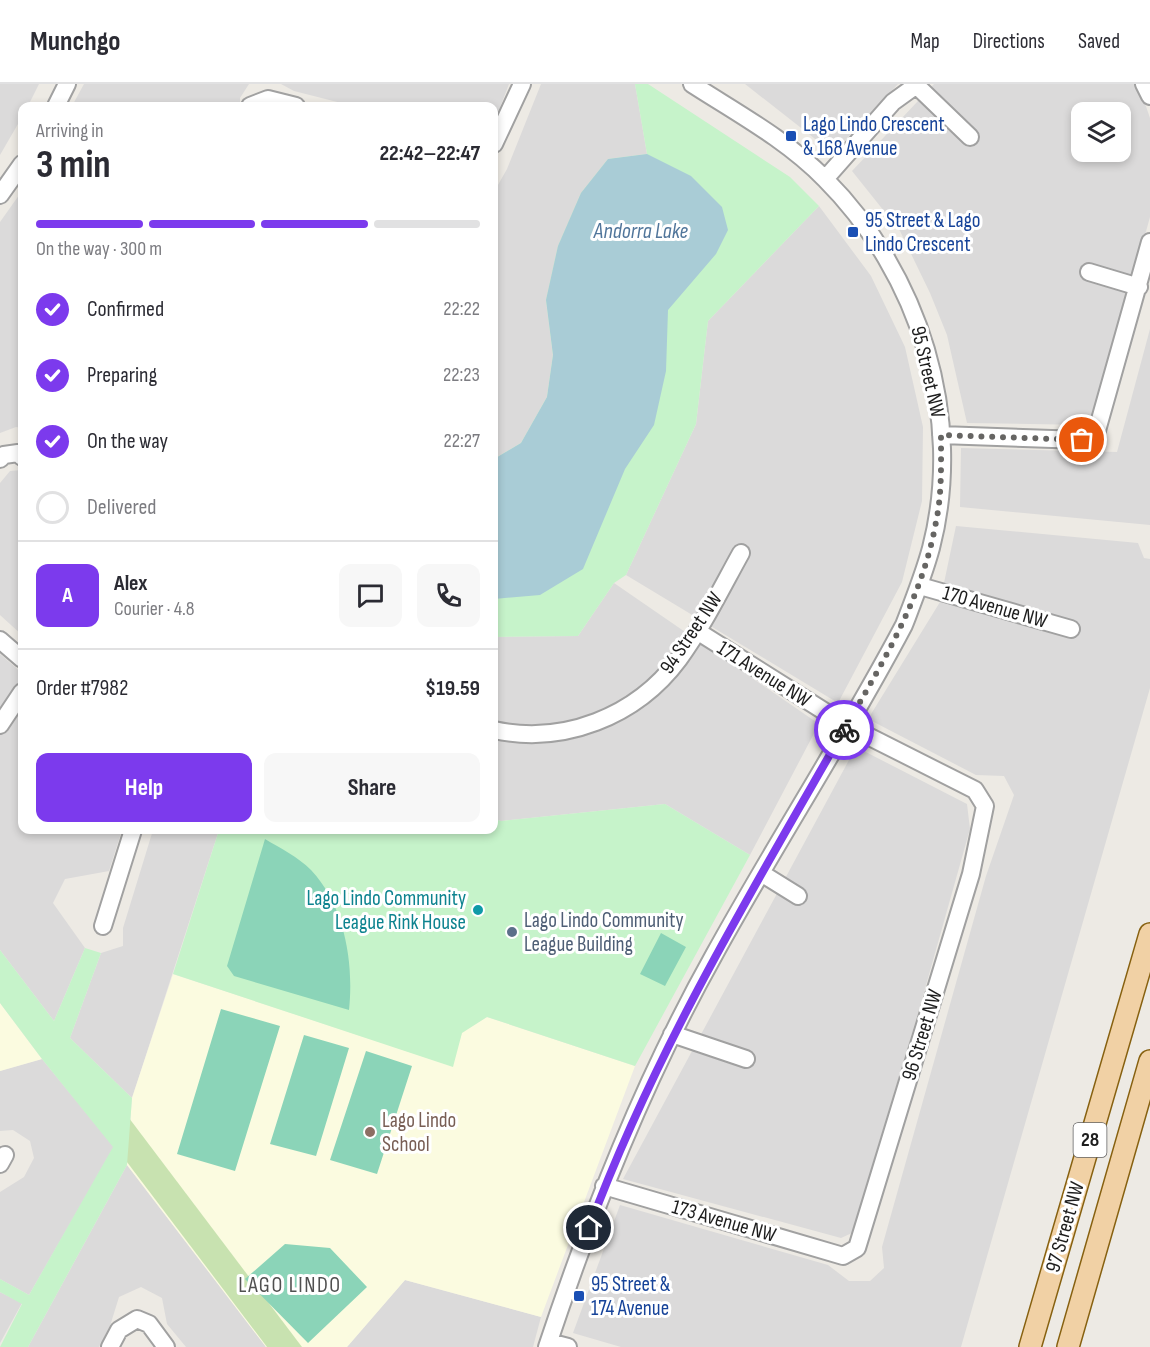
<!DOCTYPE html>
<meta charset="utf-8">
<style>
:root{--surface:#fff;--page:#f7f7f7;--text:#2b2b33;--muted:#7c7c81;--line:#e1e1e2;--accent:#7c3aed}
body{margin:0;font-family:"Sofia Sans Condensed",sans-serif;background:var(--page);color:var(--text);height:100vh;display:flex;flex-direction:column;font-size:22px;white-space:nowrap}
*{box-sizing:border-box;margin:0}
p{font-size:20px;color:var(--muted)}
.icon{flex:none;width:33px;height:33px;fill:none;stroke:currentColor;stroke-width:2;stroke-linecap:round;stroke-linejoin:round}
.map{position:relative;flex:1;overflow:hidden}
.details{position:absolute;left:18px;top:18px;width:480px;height:732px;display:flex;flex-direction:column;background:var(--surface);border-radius:12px;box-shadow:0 3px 9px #0003}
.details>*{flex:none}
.tools{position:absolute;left:1071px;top:18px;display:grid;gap:12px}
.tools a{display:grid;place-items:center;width:60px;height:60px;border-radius:12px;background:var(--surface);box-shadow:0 3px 9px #0003;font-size:30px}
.pin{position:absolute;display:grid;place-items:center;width:51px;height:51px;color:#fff;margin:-26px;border:3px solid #fff;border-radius:50%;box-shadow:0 2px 6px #0007}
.courier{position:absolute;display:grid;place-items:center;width:60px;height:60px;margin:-30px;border:4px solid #7c3aed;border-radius:50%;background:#fff;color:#222;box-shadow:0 2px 8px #0007}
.summary em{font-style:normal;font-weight:700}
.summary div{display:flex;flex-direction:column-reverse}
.summary{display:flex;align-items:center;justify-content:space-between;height:102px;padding:0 18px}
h1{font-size:39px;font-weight:700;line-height:45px}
.bar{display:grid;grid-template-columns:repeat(4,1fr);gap:9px 6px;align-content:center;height:72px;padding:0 18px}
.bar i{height:8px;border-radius:4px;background:var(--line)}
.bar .current{background:var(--accent)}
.bar p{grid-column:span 4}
.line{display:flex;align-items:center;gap:15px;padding:0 18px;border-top:2px solid var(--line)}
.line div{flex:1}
.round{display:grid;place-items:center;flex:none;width:63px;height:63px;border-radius:12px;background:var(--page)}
ol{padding:0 18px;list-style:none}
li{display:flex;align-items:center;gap:18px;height:66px}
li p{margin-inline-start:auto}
li .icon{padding:6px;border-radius:50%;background:var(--accent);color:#fff;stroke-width:4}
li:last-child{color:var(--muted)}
li i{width:33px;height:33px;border:3px solid var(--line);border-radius:50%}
.button{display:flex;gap:12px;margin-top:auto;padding:12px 18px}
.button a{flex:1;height:69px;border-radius:12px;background:var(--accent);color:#fff;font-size:24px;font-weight:700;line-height:69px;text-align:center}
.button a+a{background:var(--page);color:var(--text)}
header{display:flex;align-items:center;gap:36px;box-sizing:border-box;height:84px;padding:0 30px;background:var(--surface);border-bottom:2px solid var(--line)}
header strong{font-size:28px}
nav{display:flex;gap:33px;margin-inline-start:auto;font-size:21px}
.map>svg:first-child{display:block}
</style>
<header>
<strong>Munchgo</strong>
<nav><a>Map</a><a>Directions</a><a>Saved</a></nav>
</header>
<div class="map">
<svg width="1150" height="1263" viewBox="0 0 1150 1263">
<rect width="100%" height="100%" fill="#edeae4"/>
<path fill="#dbdada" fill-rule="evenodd" d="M 0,0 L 39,0 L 28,22 L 22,22 L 22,33 L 0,71 Z
M 84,0 L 249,0 L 240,14 L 240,22 L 72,22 Z
M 281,0 L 509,0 L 494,39 L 494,22 L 353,22 L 294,7 Z
M 541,0 L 635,0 L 647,70 L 608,75 L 546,216 L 553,271 L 547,313 L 521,359 L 494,375 L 494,108 L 507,85 Z
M 745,0 L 898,0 L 833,69 Z
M 934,0 L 1136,0 L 1140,5 L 1150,34 L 1150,133 L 1094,336 L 1087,341 L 967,339 L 947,251 L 930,209 L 900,147 L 852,87 ZM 1082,28 L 1120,28 L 1120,68 L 1082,68 Z
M 22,107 L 22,344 L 16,343 L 0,349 L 0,138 Z
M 819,122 L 871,192 L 905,263 L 923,343 L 922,417 L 902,498 L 838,619 L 626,491 L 696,340 L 708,237 Z
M 1150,245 L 1150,441 L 960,423 L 961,364 L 1117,368 Z
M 22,386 L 22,551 L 0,531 L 0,399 L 10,387 Z
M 956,442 L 1138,459 L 1144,474 L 1150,475 L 1150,604 L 961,1263 L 621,1263 L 573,1249 L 620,1121 L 828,1181 L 849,1197 L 870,1197 L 884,1184 L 882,1163 L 986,792 L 1014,711 L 1004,692 L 976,691 L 868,635 L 940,518 Z
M 614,499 L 819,640 L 750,771 L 665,720 L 501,737 L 494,735 L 494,553 L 578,552 Z
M 0,570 L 22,589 L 22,746 L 122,746 L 109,787 L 65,795 L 53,819 L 85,864 L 54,937 L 0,866 Z
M 856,663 L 967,720 L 970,745 L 919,926 L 852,1149 L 841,1154 L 623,1095 Z
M 153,746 L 219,746 L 132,1014 L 70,954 L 101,869 L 123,862 L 123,844 Z
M 42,975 L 114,1063 L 29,1211 L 0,1195 L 0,1108 L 24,1093 L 34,1074 L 30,1057 L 13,1046 L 0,1047 L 0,987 Z
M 127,1081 L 266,1263 L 186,1263 L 167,1240 L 162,1214 L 141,1203 L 119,1213 L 110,1242 L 99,1263 L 28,1263 Z
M 405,1196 L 541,1233 L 533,1263 L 347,1263 Z
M 0,1208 L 22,1219 L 0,1259 Z"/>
<path fill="#fbfbe0" d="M 173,890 L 452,982 L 462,948 L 487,933 L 635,982 L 541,1233 L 405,1196 L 347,1263 L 266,1263 L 127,1081 L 132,1014 Z
M 0,919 L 42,975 L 0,987 Z"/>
<path fill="#c8e2b0" d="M 58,940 L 302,1263 L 267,1263 L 49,975 Z"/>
<path fill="#c6f3ca" d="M 635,0 L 648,0 L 790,93 L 819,122 L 708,237 L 696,340 L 626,491 L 614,499 L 578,552 L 494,553 L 494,375 L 521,359 L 547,313 L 553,271 L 546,216 L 558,162 L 581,109 L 608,75 L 647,70 Z
M 665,720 L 750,771 L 635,982 L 487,933 L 462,949 L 453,983 L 173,890 L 219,746 L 494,746 L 494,735 L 501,737 Z
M 85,864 L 101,869 L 70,954 L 132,1014 L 127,1081 L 28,1263 L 0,1263 L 22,1220 L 0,1208 L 0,1195 L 29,1211 L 113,1063 L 42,975 L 0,919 L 0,866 L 54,937 Z"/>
<path fill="#8bd4b8" d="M 265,755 C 280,764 298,773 311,786 C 345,822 354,879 349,926 L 234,892 L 227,882 Z
M 661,849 L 686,863 L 665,902 L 640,890 Z
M 221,925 L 280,942 L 235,1087 L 177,1070 Z
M 304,951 L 349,964 L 316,1072 L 270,1060 Z
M 366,967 L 412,982 L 377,1090 L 330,1076 Z
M 285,1160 L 330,1164 L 367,1203 L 308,1259 L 245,1195 Z"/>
<path fill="#a9ccd6" d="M 647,70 L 691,92 L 722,123 L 728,146 L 716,170 L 668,226 L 666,287 L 654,341 L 625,385 L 583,485 L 540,511 L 494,515 L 494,375 L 521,359 L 547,313 L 553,271 L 546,216 L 558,162 L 581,109 L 608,75 Z"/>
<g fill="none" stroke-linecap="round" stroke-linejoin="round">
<g stroke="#a1a1a1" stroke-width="20">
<path id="minor" d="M 1144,0 L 1150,12
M 917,2 L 970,53
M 56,22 L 67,0
M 250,22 L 268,15 L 296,22
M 494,60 L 522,0
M 825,95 L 893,18 L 918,0
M 0,111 L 22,80
M 1089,188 L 1139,203
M 941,351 L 1081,356 L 1096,350 L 1150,158
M 0,375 L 4,371 L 18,369 L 22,373
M 920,502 L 1071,545
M 0,556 L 22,575
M 0,641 L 22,608
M 494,646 C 563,661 636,633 679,575 C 703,542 721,505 741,469
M 761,789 L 798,812
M 103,842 L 133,746
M 672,950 L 746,975
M 0,1080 L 5,1071
M 604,1102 L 843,1172 L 857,1164 L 971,790 L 985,722 L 975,706 L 846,641 L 697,547
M 549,1258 L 568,1263
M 110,1263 L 119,1246 L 137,1235 L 149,1240 L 166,1263
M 547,1263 C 592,1128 644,996 714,871 C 775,760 845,653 904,541 C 914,515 924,490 931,464 C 965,333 919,189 825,95 C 787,56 737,29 692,0"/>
</g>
<g stroke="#876110" stroke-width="24">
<path id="major" d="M 1030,1263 L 1150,850
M 1068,1263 L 1150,977"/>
</g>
<use href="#minor" stroke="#fff" stroke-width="16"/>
<use href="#major" stroke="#f1d1a5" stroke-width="21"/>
</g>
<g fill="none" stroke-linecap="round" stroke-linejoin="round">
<path stroke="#666563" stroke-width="6" stroke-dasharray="0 10.8" d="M 844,646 C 882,579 922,516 936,438 C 942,410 941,380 941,351 L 1082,356"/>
<path stroke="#7c3aed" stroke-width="8" d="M 589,1144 C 655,967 750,810 844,646"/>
</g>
<g fill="#1a4fb4" stroke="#fff" stroke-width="2">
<rect x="785" y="46" width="12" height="12" rx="3"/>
<rect x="847" y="142" width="12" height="12" rx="3"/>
<rect x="573" y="1206" width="12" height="12" rx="3"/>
</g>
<circle fill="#0f9aa8" stroke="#fff" stroke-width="2" cx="478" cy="826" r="6"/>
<circle fill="#5c6f8a" stroke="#fff" stroke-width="2" cx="512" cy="848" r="6"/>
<circle fill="#8d6e63" stroke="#fff" stroke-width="2" cx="370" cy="1048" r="6"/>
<g text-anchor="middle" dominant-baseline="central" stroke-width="6" stroke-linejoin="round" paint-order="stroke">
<rect fill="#fff" stroke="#616161" stroke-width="1.5" x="1073.5" y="1039" width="33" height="34" rx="4.5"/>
<g font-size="20" font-weight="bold" fill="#1d1d1d">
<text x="1090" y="1056">28</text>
</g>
<g font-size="21" fill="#164399" stroke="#fff" text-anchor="start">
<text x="803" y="40">Lago Lindo Crescent<tspan x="803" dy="24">&amp; 168 Avenue</tspan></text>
<text x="865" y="136">95 Street &amp; Lago<tspan x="865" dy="24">Lindo Crescent</tspan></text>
<text x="591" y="1200">95 Street &amp;<tspan x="591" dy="24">174 Avenue</tspan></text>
</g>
<g font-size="21" fill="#1d1d1d" stroke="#fff">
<text transform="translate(928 288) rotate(77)">95 Street NW</text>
<text transform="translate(995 523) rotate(16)">170 Avenue NW</text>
<text transform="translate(691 549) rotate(-56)">94 Street NW</text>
<text transform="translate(764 590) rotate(32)">171 Avenue NW</text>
<text transform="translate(922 951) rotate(-73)">96 Street NW</text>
<text transform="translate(724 1137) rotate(16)">173 Avenue NW</text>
<text transform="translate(1065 1143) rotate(-74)">97 Street NW</text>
</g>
<g font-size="21" fill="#0d838f" stroke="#fff" text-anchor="end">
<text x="466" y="814">Lago Lindo Community<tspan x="466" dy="24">League Rink House</tspan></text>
</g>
<g font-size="21" fill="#4e5e75" stroke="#fff" text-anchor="start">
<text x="524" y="836">Lago Lindo Community<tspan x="524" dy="24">League Building</tspan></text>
</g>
<g font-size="21" fill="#785e54" stroke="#fff" text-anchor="start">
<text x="382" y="1036">Lago Lindo<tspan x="382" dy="24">School</tspan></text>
</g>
<g font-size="22" font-style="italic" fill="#51769b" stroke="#fff">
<text x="641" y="147">Andorra Lake</text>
</g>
<g font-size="22" letter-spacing="1.5" fill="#505050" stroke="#fff">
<text x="290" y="1201">LAGO LINDO</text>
</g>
</g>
</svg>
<div class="tools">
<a><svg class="icon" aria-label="layers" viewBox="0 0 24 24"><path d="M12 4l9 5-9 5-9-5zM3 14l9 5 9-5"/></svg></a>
</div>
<div class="pin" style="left:1082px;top:356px;background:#ea580c"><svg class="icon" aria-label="bag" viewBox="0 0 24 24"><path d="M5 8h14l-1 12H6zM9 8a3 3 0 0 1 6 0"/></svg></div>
<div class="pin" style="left:589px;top:1144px;background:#1f2937"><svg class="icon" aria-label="home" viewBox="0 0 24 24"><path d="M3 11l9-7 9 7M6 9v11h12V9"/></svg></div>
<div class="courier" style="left:844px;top:646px"><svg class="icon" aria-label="bike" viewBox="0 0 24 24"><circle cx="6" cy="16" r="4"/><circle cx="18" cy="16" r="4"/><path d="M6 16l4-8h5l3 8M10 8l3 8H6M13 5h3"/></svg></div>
<section class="details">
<div class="summary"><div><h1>3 min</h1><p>Arriving in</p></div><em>22:42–22:47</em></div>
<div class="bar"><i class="current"></i><i class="current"></i><i class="current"></i><i></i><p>On the way · 300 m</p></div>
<ol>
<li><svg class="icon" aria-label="check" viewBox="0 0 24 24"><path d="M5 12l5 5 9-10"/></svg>Confirmed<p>22:22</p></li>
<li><svg class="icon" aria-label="check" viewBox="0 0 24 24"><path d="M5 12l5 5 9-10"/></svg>Preparing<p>22:23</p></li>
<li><svg class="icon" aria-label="check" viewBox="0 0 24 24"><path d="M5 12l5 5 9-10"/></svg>On the way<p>22:27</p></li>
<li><i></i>Delivered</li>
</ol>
<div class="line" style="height:108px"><b class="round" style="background:var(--accent);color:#fff">A</b><div><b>Alex</b><p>Courier · 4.8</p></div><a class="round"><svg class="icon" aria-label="chat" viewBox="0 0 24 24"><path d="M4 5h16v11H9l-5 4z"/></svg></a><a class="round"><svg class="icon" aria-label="phone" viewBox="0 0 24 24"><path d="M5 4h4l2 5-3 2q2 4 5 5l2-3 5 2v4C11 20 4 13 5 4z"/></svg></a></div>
<div class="line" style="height:78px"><div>Order #7982</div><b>$19.59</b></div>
<div class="button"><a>Help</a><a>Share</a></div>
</section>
</div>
